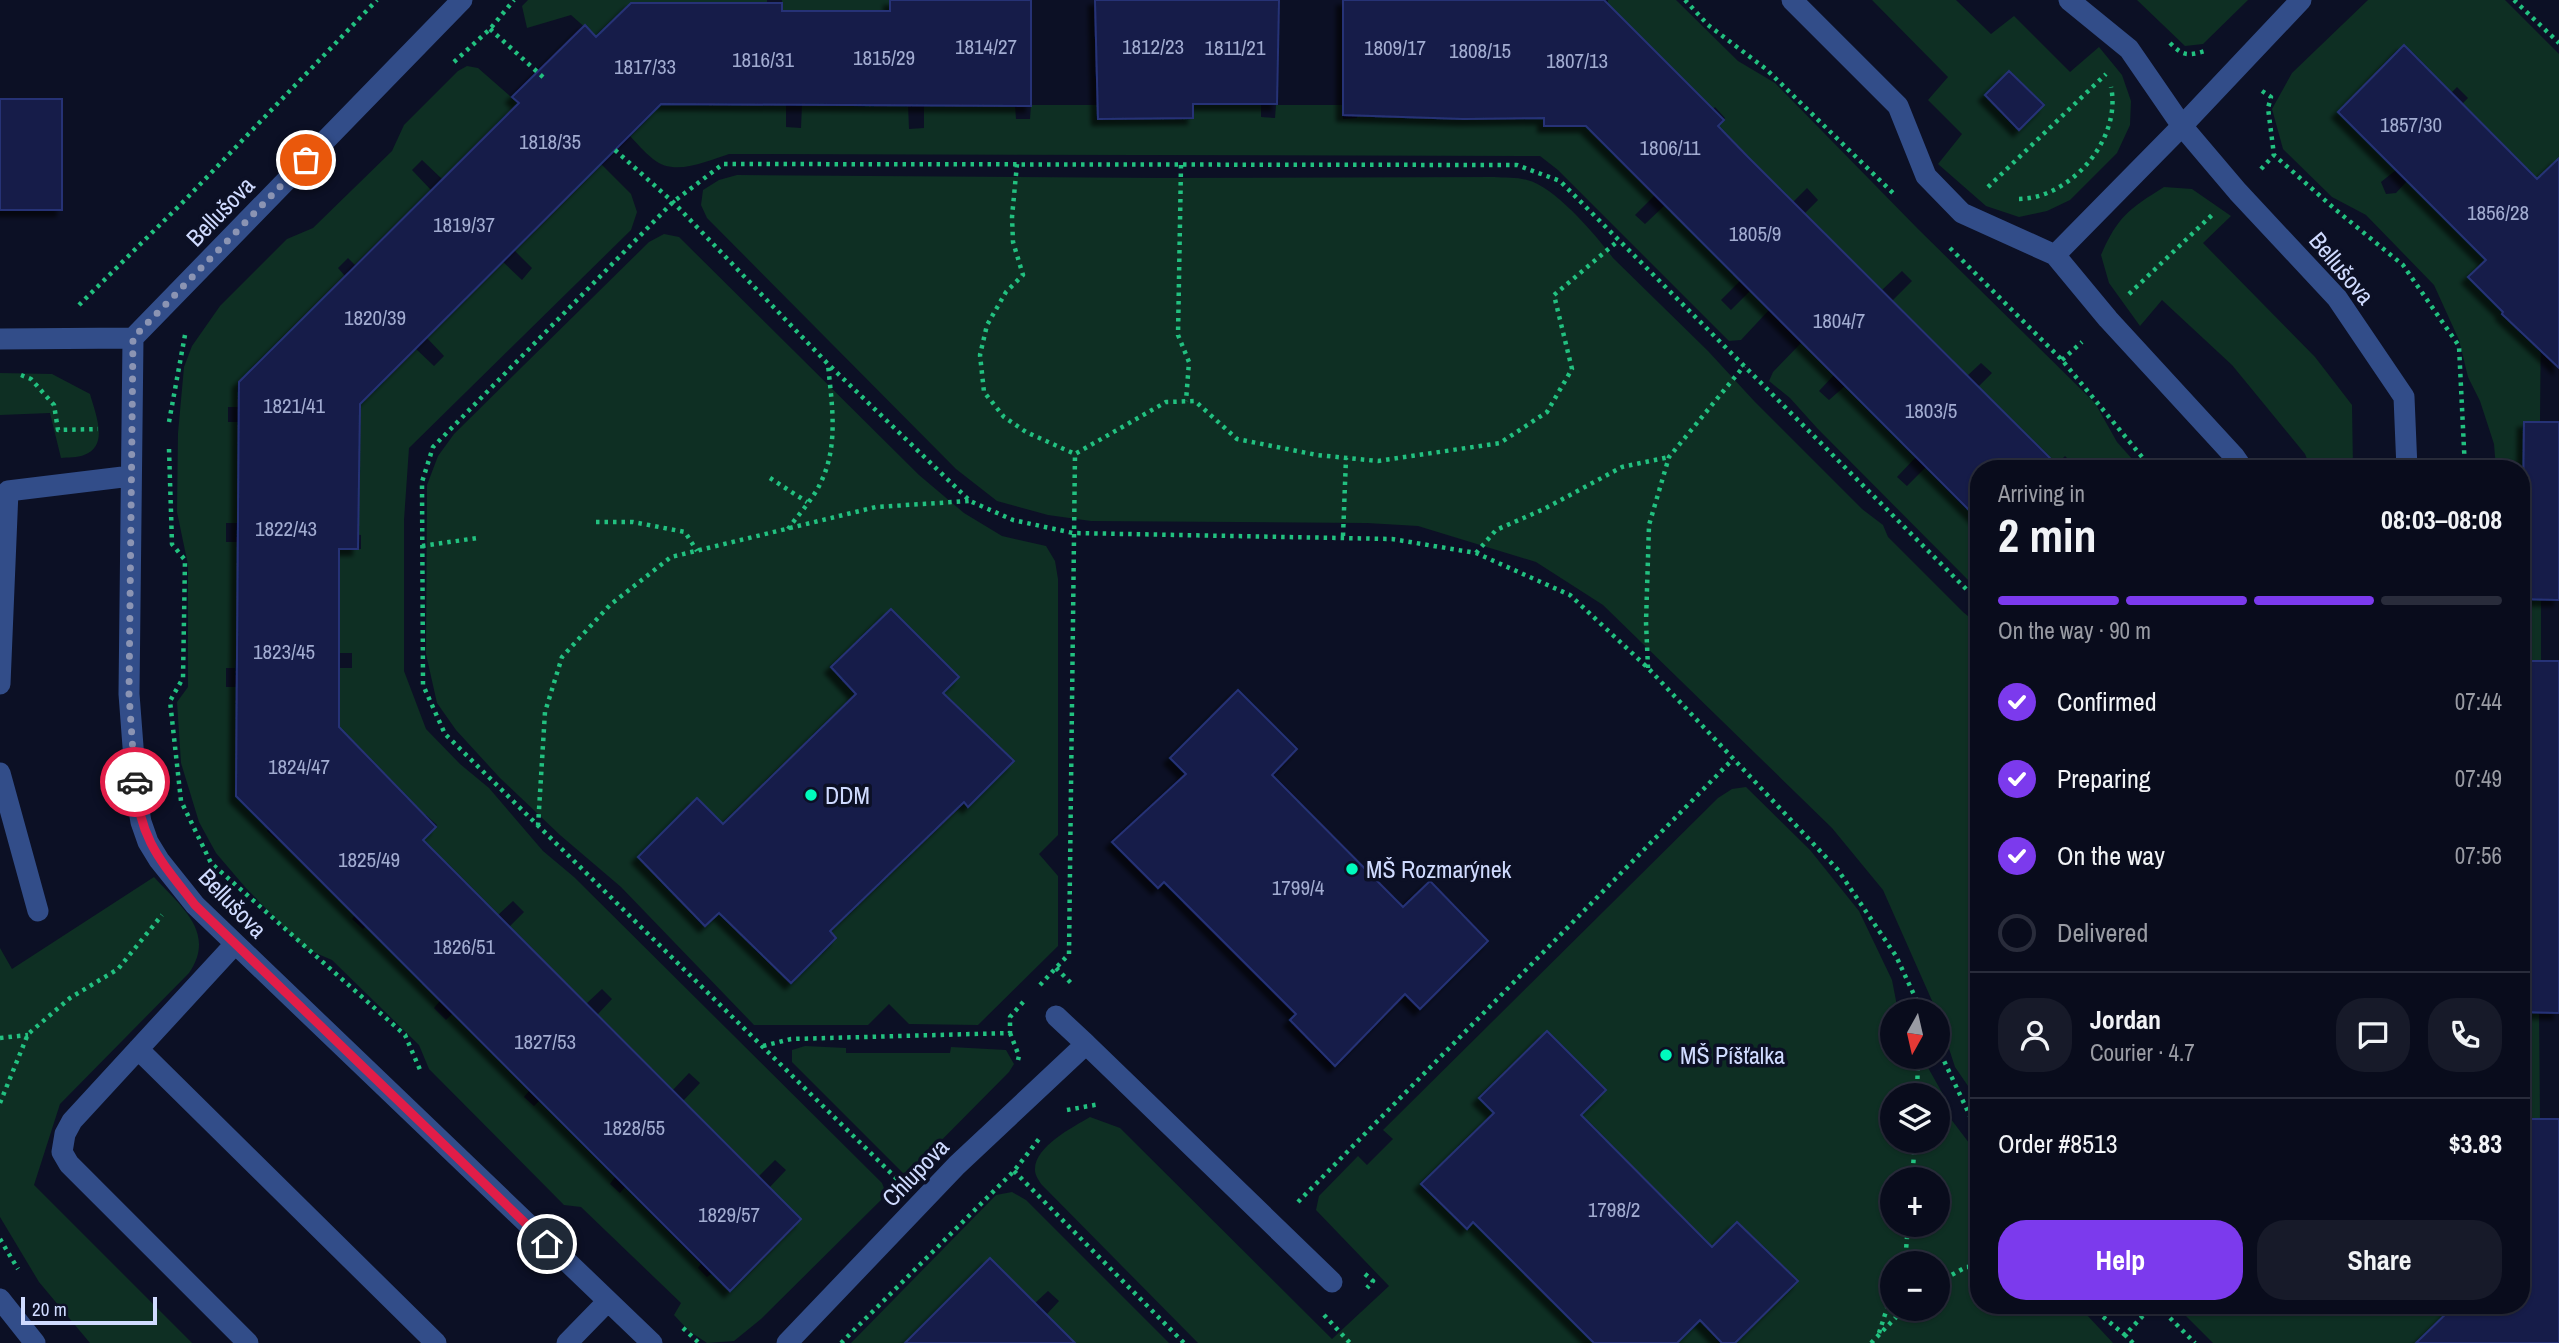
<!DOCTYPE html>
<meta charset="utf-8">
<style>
:root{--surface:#090c1c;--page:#171a29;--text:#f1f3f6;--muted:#999ba3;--line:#292c3b;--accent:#7c3aed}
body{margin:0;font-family:"Archivo Narrow",sans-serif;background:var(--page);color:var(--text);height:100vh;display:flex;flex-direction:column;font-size:26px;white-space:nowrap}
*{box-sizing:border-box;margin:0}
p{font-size:23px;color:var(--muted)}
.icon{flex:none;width:38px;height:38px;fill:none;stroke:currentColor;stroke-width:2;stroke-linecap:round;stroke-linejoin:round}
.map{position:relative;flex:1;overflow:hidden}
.details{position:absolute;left:1970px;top:460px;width:560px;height:854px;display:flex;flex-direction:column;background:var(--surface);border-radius:28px;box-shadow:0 2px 5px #0004,0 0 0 2px var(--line)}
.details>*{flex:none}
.needle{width:46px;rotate:188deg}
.buttons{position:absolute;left:1880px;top:999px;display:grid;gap:14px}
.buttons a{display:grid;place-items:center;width:70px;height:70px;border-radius:50%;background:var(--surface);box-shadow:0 2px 5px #0004,0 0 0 2px var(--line);font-size:35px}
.scale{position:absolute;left:21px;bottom:18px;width:136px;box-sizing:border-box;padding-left:7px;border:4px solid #d0dbff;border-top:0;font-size:19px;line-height:24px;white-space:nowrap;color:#d0dbff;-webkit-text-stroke:5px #0c1025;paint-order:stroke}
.pin{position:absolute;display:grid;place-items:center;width:60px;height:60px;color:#fff;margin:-30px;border:4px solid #fff;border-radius:50%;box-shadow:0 2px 7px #0007}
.courier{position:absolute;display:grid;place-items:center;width:70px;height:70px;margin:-35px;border:5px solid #e11d48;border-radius:50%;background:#fff;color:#222;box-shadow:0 2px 9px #0007}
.headline em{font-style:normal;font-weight:800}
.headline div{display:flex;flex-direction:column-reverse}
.headline{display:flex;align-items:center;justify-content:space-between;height:119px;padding:0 28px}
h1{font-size:46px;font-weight:800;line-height:52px}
.bar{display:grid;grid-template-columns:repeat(4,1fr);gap:10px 7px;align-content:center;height:84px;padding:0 28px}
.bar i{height:9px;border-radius:5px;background:var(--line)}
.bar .selected{background:var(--accent)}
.bar p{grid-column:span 4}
.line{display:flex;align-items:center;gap:18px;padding:0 28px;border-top:2px solid var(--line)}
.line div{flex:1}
.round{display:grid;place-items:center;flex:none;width:74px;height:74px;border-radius:28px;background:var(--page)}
ol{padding:0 28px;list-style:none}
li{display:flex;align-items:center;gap:21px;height:77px}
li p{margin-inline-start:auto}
li .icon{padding:7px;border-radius:50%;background:var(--accent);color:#fff;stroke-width:4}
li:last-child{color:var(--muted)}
li i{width:38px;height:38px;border:4px solid var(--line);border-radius:50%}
.primary-button{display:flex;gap:14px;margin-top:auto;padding:14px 28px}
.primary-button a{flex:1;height:80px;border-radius:28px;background:var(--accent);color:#fff;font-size:28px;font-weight:800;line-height:80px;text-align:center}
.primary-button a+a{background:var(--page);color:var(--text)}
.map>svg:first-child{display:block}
</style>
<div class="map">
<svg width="2559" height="1343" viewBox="0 0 2559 1343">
<defs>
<filter id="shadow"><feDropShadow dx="-6" dy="6" stdDeviation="2" flood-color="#0009"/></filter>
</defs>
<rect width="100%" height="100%" fill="#0c1025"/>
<path fill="#0e2f23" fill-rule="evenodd" d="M 528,0 L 767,0 L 767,11 L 703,3 L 661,4 L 596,37 L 571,15 L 527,28 L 522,6 Z
M 782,0 L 889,0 L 889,12 L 782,11 Z
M 1608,0 L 1676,0 L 1738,61 L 1775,83 L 1918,229 L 2095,403 L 2117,442 L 2141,469 L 2075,469 L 2076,467 L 2065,456 L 2056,465 L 1978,387 L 1992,373 L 1981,363 L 1967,376 L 1892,301 L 1912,281 L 1902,271 L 1882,290 L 1805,213 L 1818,200 L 1807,188 L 1793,202 L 1718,126 L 1725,118 L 1715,107 L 1707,115 L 1608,45 Z
M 1872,0 L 1956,0 L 1991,34 L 2014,16 L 2070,72 L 2099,47 L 2122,75 L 2131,101 L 2130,125 L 2117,153 L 2070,200 L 2047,211 L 2019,217 L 1986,206 L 1938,164 L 1962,134 L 1928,100 L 1948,77 ZM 2009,71 L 2044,104 L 2019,130 L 1985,95 Z
M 2137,0 L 2248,0 L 2203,44 L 2185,46 Z
M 2368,0 L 2505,0 L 2559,54 L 2559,202 L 2462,104 L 2468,98 L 2457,87 L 2451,93 L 2404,46 L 2338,112 L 2396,170 L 2381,182 L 2386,194 L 2396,193 L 2407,181 L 2486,260 L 2468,277 L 2520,295 L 2502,314 L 2513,324 L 2541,315 L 2540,422 L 2524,422 L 2541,503 L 2522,503 L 2522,469 L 2496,469 L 2494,444 L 2480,401 L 2468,377 L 2459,340 L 2434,285 L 2366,215 L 2332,197 L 2283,149 L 2272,109 L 2292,73 Z
M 467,66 L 478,68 L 518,103 L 442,179 L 422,160 L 412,170 L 431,190 L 355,265 L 348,258 L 338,268 L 345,276 L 239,383 L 238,407 L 228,407 L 228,422 L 238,422 L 238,523 L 226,523 L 226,542 L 238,542 L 238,668 L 226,668 L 226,687 L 238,687 L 237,797 L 268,829 L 267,831 L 277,840 L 279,840 L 355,915 L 352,919 L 363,929 L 366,926 L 440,1001 L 434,1008 L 446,1020 L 453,1013 L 529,1091 L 524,1097 L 534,1106 L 539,1101 L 615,1177 L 610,1184 L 620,1193 L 625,1187 L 701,1264 L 698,1268 L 707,1277 L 711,1274 L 730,1290 L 801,1220 L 769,1188 L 786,1170 L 775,1160 L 758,1177 L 683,1101 L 700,1083 L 689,1073 L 672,1091 L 597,1015 L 612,999 L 602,989 L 586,1004 L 509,927 L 524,912 L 513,901 L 498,915 L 423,840 L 437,825 L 426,815 L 412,829 L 338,755 L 338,668 L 352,668 L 352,653 L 338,653 L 338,549 L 361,549 L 361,535 L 338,534 L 339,424 L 415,348 L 434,366 L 444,356 L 426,337 L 502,261 L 522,280 L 532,268 L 514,250 L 600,163 L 631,194 L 637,212 L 631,230 L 409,448 L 404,520 L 404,671 L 426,729 L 460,764 L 489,788 L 543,851 L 574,877 L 882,1183 L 885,1191 L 882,1199 L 761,1319 L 734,1341 L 707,1343 L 689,1331 L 674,1315 L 681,1303 L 581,1207 L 564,1205 L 429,1069 L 419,1045 L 332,960 L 304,948 L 245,887 L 216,853 L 199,822 L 181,763 L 177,702 L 188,687 L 188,565 L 177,512 L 178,433 L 184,367 L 192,346 L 220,306 L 287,239 L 313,228 L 392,151 L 404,125 L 458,71 Z
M 661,104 L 786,104 L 786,127 L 801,128 L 802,104 L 908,104 L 909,129 L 924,128 L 924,104 L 1015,105 L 1016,119 L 1030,119 L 1031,105 L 1097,105 L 1097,119 L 1111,120 L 1112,105 L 1192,118 L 1193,104 L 1261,104 L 1261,117 L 1275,118 L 1276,105 L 1342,105 L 1343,119 L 1357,118 L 1357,105 L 1424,107 L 1424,118 L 1506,119 L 1520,118 L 1520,105 L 1544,105 L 1544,126 L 1558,126 L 1565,104 L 1655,195 L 1635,215 L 1645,224 L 1665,205 L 1740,281 L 1721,300 L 1731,310 L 1750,291 L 1769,310 L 1741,340 L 1729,341 L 1558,170 L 1540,156 L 729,154 C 707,161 674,177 653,159 C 644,152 637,143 629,135 Z
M 737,175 L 1161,178 L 1494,177 C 1505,178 1517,177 1527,180 C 1554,186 1597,236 1613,258 L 1708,351 L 1755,402 L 1862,509 L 1883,525 L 1888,537 L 1963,612 L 1979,625 L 1979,1102 L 1955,1067 L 1937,1012 L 1883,890 L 1832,828 L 1603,605 L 1536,562 L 1418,526 L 1367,523 L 1091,521 L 1048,515 L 997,501 L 956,469 L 707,218 L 701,205 L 703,190 L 719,180 Z
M 2164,187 L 2192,189 L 2231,216 L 2203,243 L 2315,357 L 2352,405 L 2353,469 L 2311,469 L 2305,454 L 2232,365 L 2162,300 L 2140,326 L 2109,283 L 2101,255 C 2118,216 2129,209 2164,187 Z
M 664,234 L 679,237 L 919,475 L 964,513 L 1002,536 L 1046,546 L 1055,561 L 1058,579 L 1058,835 L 1039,854 L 1058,876 L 1058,946 L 978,1025 L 909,1024 L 889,1004 L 868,1025 L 754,1025 L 621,887 L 560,835 L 500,778 L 456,730 L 437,703 L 426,654 L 427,485 L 438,456 L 454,434 L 649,242 ZM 891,609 L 958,677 L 930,706 L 984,733 L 1014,761 L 998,777 L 978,785 L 984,791 L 968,807 L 899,736 L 919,845 L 873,889 L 809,824 L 766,867 L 836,937 L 820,953 L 734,897 L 705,926 L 638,857 L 697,799 L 723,824 L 856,694 L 831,667 Z
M 1802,342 L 1834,375 L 1819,391 L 1829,400 L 1845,386 L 1916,457 L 1897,477 L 1907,486 L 1926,467 L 1979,520 L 1979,591 L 1817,428 L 1790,398 L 1769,381 L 1773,372 Z
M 0,373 L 52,374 L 90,394 C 95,413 110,446 84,455 C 77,458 68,457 61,458 L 50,413 L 0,415 Z
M 2522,599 L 2541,600 L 2541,669 L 2523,669 L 2526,671 L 2540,750 L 2522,749 Z
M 1746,787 L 1810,850 L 1859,911 L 1892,980 L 1898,1011 L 1892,1012 L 1892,1057 L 1922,1057 L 1949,1105 L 1944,1110 L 1979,1156 L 1979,1306 L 2091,1306 L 2086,1314 L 2113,1343 L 1735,1343 L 1798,1281 L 1737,1222 L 1712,1247 L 1581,1115 L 1606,1090 L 1547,1031 L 1479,1098 L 1507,1127 L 1467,1167 L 1452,1153 L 1422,1184 L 1467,1229 L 1538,1157 L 1517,1266 L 1561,1311 L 1626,1247 L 1615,1343 L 1198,1343 L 1042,1185 C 1039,1181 1035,1175 1035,1170 C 1034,1147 1073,1127 1090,1117 L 1120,1128 L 1332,1339 L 1389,1286 L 1316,1210 L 1319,1196 L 1358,1156 L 1367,1165 L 1393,1139 L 1383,1130 L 1718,798 L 1732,789 ZM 1892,1096 L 1937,1096 L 1937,1141 L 1892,1141 ZM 1892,1180 L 1937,1180 L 1937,1225 L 1892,1225 ZM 1892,1264 L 1937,1264 L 1937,1309 L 1892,1309 Z
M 154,877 C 180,906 217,932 189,973 L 60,1104 L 34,1185 L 192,1343 L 90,1343 L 39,1282 L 0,1217 L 0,948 L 12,969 Z
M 2522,1012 L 2539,1012 L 2540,1119 L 2522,1119 Z
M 805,1046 L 846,1048 L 846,1053 L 950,1053 L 951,1047 L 1006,1050 L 1014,1064 L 1009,1072 L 910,1172 L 903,1173 L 792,1062 L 792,1050 Z
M 1012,1192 L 1026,1200 L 1169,1343 L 1075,1343 L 1046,1315 L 1059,1301 L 1048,1291 L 1035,1303 L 990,1258 L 919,1329 L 932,1343 L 851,1343 L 996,1195 Z
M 2176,1306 L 2454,1306 L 2416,1343 L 2213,1343 Z
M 1700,1320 L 1722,1343 L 1677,1343 Z"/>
<path fill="#161d48" stroke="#263276" stroke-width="2" filter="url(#shadow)" d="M 890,0 L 1031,0 L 1031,106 L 661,104 L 360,404 L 358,549 L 339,549 L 339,727 L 436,827 L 423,840 L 801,1219 L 730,1291 L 236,796 L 239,382 L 519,103 L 512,97 L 585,25 L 596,37 L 631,3 L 782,3 L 782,11 L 890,11 Z
M 1095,0 L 1279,0 L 1277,104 L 1193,104 L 1193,118 L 1098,119 Z
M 1343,0 L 1604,0 L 1724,120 L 1718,126 L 1748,157 L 2061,469 L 1979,469 L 1979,520 L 1586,126 L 1544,126 L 1544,118 L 1464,119 L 1343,115 Z
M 2404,45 L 2537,179 L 2559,158 L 2559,368 L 2502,314 L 2503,312 L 2468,277 L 2486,260 L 2338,112 Z
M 2009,71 L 2044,105 L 2019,130 L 1985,95 Z
M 0,99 L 62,99 L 62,210 L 0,210 Z
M 2524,422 L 2559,422 L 2559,600 L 2522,599 Z
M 891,609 L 959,677 L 943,693 L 1014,761 L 968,807 L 964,802 L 830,931 L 836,938 L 791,983 L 719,913 L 705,926 L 638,857 L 697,798 L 723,824 L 856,694 L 831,667 Z
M 2526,661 L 2559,661 L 2559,1013 L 2522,1012 L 2522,749 L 2525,749 Z
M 1238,690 L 1297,749 L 1272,775 L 1403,907 L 1430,881 L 1488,941 L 1420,1009 L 1405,994 L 1335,1066 L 1290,1020 L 1296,1014 L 1164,882 L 1158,888 L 1112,842 L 1186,774 L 1170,758 Z
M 1547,1031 L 1606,1090 L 1581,1115 L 1712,1247 L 1737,1222 L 1798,1281 L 1735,1343 L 1722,1343 L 1700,1320 L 1677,1343 L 1594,1343 L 1473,1222 L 1467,1229 L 1421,1184 L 1494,1113 L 1479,1098 Z
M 2522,1119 L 2559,1119 L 2559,1343 L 2416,1343 L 2454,1306 L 2522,1306 Z
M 990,1258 L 1075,1343 L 905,1343 Z"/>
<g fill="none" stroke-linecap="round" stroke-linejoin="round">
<path stroke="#22c180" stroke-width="4.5" stroke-dasharray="3.5 5" stroke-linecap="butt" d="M 1685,0 L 1708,25 L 1766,69 L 1895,195
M 2514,0 L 2559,43
M 490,29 L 544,78
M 2170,43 C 2183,56 2187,56 2205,51
M 454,62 L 490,29 L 514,0
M 2262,91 L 2271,97 L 2268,108 L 2274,155 L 2336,210 L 2403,265 L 2459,346 L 2465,469
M 615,150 L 673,202 L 828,364 L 970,501 L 1013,520 L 1073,533 L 1392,539 L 1476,553 L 1570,595 L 1648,668 L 1838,870 L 1896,956 L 1922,1012
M 1017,164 L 1012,217 L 1013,242 L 1023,275 L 1006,292 L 987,325 L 980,355 L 984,392 L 1004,417 L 1026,432 L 1075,454
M 1181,165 L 1178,335 L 1189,362 L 1186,401
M 2261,169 L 2274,155
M 1988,187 L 2106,74
M 2019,199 C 2071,198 2122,139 2111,87
M 1950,248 L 2062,360 L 2152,469
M 2129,294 L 2214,213
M 79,305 L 186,199 L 377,0
M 2062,360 L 2082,342
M 21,375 L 31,379 L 54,405 L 58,430 L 98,429
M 169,422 L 185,335
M 169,449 L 172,544 L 185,560 L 183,678 L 170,701 L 181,801 L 211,863 L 405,1035 L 421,1072
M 770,478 L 807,502
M 596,522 L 633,522 L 685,532 L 697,551
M 788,529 C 798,515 813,499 820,484 C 839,447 832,405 828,365
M 1343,536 L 1346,458
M 422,546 L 477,538
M 1476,553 L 1496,530 L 1544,509 L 1622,467 L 1669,457
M 1648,668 L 1646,622 L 1649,525 L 1669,457 L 1744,366
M 538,826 L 545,712 L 562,657 L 610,605 L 671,557 L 876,507 L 969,501
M 1056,968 L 1073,985
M 1040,985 L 1069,954 L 1075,454 L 1166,402 L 1195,401 L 1237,439 L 1317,455 L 1378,461 L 1500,443 L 1547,412 L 1572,369 L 1554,295 L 1618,241
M 1010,1033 L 1019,1056 L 1018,1060
M 0,1038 L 28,1035
M 763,1046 L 791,1039 L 1010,1033 L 1010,1017 L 1024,1001
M 1937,1046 L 1971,1118 L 1979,1127
M 1917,1096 L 1918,1057
M 0,1103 L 28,1034 L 70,998 L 118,969 L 162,915
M 1067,1110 L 1100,1104
M 1014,1171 L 1184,1343
M 897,1179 L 445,734 L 423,685 L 422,482 L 433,447 L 673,202 L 723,164 L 1517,165 L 1560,181 L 1979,602
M 1912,1180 L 1915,1141
M 1298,1202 L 1733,759
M 0,1239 L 18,1269
M 1902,1264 L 1906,1250 L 1908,1225
M 1365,1274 L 1373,1281 L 1367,1288
M 1937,1283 L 1966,1267 L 1979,1266
M 2090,1306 L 2125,1335
M 2158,1306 L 2195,1343
M 1324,1315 L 1350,1343
M 683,1328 L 699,1343
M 1879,1333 L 1892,1293
M 841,1343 L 1014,1171 L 1039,1139
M 1871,1343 L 1904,1309
M 2133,1343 L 2125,1335 L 2152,1306"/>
<path stroke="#324d89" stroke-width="21" d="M 462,0 L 133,338 L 129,694 L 137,799 L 141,822 L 148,842 L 159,860 L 195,905 L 652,1343
M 1792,0 L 1898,106 L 1926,176 L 1962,213 L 2055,255 L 2108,319 L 2234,456 L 2243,469
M 2069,0 L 2129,49 L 2182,126 L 2238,192 L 2337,298 L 2404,397 L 2407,469
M 2055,255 L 2182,126 L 2301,0
M 0,339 L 133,338
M 0,684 L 8,491 L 131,476
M 0,773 L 38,911
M 235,944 L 72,1121 L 65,1134 L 62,1152 L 69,1164 L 248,1343
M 1056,1016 L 1086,1044
M 138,1049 L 436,1343
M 0,1299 L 35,1343
M 567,1343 L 607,1302
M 787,1343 L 957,1165 L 1086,1044 L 1332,1282"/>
</g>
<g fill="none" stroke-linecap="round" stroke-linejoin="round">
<path stroke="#8b94b3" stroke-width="7" stroke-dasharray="0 12.6" d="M 135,782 L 129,694 L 133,338 L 306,160"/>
<path stroke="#e11d48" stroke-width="9" d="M 135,782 C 140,841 161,861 195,905 L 547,1244"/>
</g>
<g fill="#00fbbd" stroke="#0c1025" stroke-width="2.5">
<circle cx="811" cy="795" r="7"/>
<circle cx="1352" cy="869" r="7"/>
<circle cx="1666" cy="1055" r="7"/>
</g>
<g text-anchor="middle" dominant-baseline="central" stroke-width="7" stroke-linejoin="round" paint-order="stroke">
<g font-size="21" fill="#a2acd1">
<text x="986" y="46">1814/27</text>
<text x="1153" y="46">1812/23</text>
<text x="1235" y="47">1811/21</text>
<text x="1395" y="47">1809/17</text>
<text x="1480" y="50">1808/15</text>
<text x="884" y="57">1815/29</text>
<text x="763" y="59">1816/31</text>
<text x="1577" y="60">1807/13</text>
<text x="645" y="66">1817/33</text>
<text x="2411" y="124">1857/30</text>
<text x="550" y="141">1818/35</text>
<text x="1670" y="147">1806/11</text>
<text x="2498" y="212">1856/28</text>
<text x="464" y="224">1819/37</text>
<text x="1755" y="233">1805/9</text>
<text x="375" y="317">1820/39</text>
<text x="1839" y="320">1804/7</text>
<text x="294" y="405">1821/41</text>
<text x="1931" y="410">1803/5</text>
<text x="286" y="528">1822/43</text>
<text x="284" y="651">1823/45</text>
<text x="299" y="766">1824/47</text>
<text x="369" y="859">1825/49</text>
<text x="1298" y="887">1799/4</text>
<text x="464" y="946">1826/51</text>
<text x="545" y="1041">1827/53</text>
<text x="634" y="1127">1828/55</text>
<text x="1614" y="1209">1798/2</text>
<text x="729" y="1214">1829/57</text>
</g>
<g font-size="24" fill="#d0dbff" stroke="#0c1025">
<text transform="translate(220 211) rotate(-46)">Bellušova</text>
<text transform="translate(2342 268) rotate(50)">Bellušova</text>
<text transform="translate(233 903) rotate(46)">Bellušova</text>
<text transform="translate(915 1172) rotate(-46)">Chlupova</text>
</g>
<g font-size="24" fill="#d0dbff" stroke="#0c1025" text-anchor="start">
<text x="825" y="795">DDM</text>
<text x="1366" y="869">MŠ Rozmarýnek</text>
<text x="1680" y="1055">MŠ Píšťalka</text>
</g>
</g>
</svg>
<div class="buttons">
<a><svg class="needle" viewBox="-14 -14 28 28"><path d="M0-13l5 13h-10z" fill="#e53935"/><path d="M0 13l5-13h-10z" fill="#999ba3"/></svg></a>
<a><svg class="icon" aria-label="layers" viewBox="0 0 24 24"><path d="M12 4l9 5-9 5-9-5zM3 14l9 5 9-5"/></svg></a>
<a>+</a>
<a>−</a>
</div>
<div class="scale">20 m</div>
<div class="pin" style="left:306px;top:160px;background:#ea580c"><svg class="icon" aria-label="bag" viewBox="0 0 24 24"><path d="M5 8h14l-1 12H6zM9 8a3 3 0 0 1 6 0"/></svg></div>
<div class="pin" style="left:547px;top:1244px;background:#1f2937"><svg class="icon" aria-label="home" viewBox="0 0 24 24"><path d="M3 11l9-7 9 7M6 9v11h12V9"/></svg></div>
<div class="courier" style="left:135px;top:782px"><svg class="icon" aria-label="car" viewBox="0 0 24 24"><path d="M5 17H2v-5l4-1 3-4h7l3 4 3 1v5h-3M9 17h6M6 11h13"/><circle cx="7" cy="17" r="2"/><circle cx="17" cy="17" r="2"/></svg></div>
<section class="details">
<div class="headline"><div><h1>2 min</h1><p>Arriving in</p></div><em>08:03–08:08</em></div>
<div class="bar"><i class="selected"></i><i class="selected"></i><i class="selected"></i><i></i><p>On the way · 90 m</p></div>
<ol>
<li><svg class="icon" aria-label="check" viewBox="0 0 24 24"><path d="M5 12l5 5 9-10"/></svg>Confirmed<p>07:44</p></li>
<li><svg class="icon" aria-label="check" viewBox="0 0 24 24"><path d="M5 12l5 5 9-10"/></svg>Preparing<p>07:49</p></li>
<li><svg class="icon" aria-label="check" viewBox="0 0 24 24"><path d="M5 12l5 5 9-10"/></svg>On the way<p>07:56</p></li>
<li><i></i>Delivered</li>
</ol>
<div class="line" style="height:126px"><a class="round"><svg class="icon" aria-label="person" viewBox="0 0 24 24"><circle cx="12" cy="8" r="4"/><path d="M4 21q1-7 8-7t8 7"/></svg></a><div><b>Jordan</b><p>Courier · 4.7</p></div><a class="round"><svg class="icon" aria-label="chat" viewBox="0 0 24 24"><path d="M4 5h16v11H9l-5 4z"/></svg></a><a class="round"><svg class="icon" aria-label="phone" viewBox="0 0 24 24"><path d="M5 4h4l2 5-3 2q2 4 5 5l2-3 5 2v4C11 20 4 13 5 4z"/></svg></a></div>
<div class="line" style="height:91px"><div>Order #8513</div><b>$3.83</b></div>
<div class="primary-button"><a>Help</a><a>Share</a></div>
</section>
</div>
